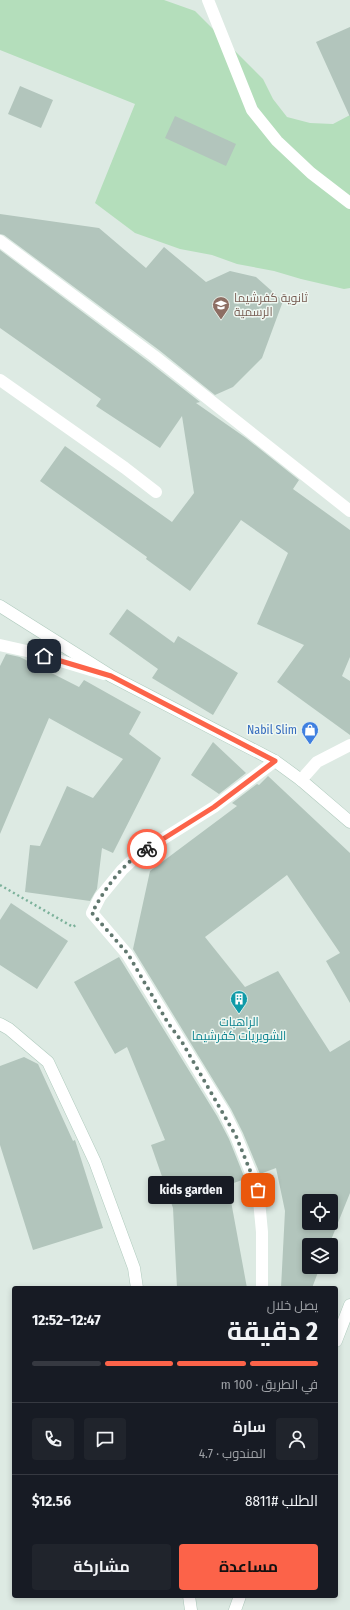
<!DOCTYPE html>
<html lang="ar">
<meta charset="utf-8">
<style>
:root{--surface:#171b24;--page:#20242c;--text:#f1f3f6;--muted:#9ea1a6;--line:#363941;--accent:#fc6349}
body{margin:0;font-family:"Fira Sans Condensed",Cairo,sans-serif;background:var(--page);color:var(--text);direction:rtl;height:100vh;display:flex;flex-direction:column;font-size:15px;white-space:nowrap}
*{box-sizing:border-box;margin:0}
p{font-size:13px;color:var(--muted)}
.icon{flex:none;width:22px;height:22px;fill:none;stroke:currentColor;stroke-width:2;stroke-linecap:round;stroke-linejoin:round}
.map{position:relative;flex:1;overflow:hidden;direction:ltr}
.panel{position:absolute;left:12px;top:1286px;width:326px;height:312px;display:flex;flex-direction:column;background:var(--surface);border-radius:4px;box-shadow:0 2px 6px #0003;direction:rtl}
.panel>*{flex:none}
.buttons{position:absolute;left:302px;top:1194px;display:grid;gap:8px}
.buttons a{display:grid;place-items:center;width:36px;height:36px;border-radius:4px;background:var(--surface);box-shadow:0 2px 6px #0003;font-size:20px}
.pin{position:absolute;display:grid;place-items:center;width:34px;height:34px;color:#fff;margin:-17px;border-radius:8px;box-shadow:0 2px 6px #0006}
.courier{position:absolute;display:grid;place-items:center;width:40px;height:40px;margin:-20px;border:3px solid #fc6349;border-radius:50%;background:#fff;color:#222;box-shadow:0 1px 5px #0007}
.bubble{position:absolute;height:28px;border-radius:4px;background:var(--surface);box-shadow:0 2px 6px #0003;font-size:13px;font-weight:700;line-height:28px;text-align:center;direction:rtl}
.overview em{font-style:normal;font-weight:700}
.overview div{display:flex;flex-direction:column-reverse}
.overview{display:flex;align-items:center;justify-content:space-between;height:68px;padding:0 20px}
h1{font-size:26px;font-weight:700;line-height:30px}
.bar{display:grid;grid-template-columns:repeat(4,1fr);gap:6px 4px;align-content:center;height:48px;padding:0 20px}
.bar i{height:5px;border-radius:3px;background:var(--line)}
.bar .on{background:var(--accent)}
.bar p{grid-column:span 4}
.line{display:flex;align-items:center;gap:10px;padding:0 20px;border-top:1px solid var(--line)}
.line div{flex:1}
.round{display:grid;place-items:center;flex:none;width:42px;height:42px;border-radius:4px;background:var(--page)}
.action{display:flex;gap:8px;margin-top:auto;padding:8px 20px}
.action a{flex:1;height:46px;border-radius:4px;background:var(--accent);color:#111;font-size:16px;font-weight:700;line-height:46px;text-align:center}
.action a+a{background:var(--page);color:var(--text)}
.map>svg:first-child{display:block}
</style>
<div class="map">
<svg width="350" height="1610" viewBox="0 0 350 1610">
<rect width="100%" height="100%" fill="#ddeae3"/>
<path fill="#b4debb" d="M 0,0 L 164,0 L 195,11 L 263,79 L 273,99 L 287,117 L 310,123 L 333,124 L 350,115 L 350,288 L 344,289 L 301,279 L 274,271 L 237,264 L 212,255 L 180,249 L 135,233 L 95,203 L 135,104 L 0,50 Z"/>
<path fill="#b2c5bc" fill-rule="evenodd" d="M 350,27 L 350,117 L 316,42 Z
M 20,86 L 53,100 L 41,128 L 8,114 Z
M 175,116 L 236,144 L 226,166 L 165,138 Z
M 0,214 L 99,228 L 146,268 L 164,247 L 206,282 L 230,271 L 256,277 L 283,301 L 262,358 L 233,387 L 215,395 L 159,350 L 4,235 L 0,234 Z
M 0,250 L 149,362 L 200,402 L 196,403 L 246,438 L 299,480 L 293,489 L 350,530 L 350,657 L 342,676 L 350,681 L 350,735 L 277,682 L 304,645 L 257,624 L 288,553 L 241,520 L 190,591 L 146,559 L 147,557 L 40,481 L 65,446 L 172,522 L 194,493 L 182,416 L 160,448 L 96,406 L 101,399 L 0,328 Z
M 127,609 L 174,643 L 178,636 L 238,673 L 213,715 L 152,678 L 158,669 L 109,634 Z
M 6,654 L 20,657 L 79,687 L 84,680 L 141,712 L 129,734 L 161,758 L 113,853 L 102,848 L 97,889 L 90,901 L 25,892 L 30,845 L 40,846 L 67,786 L 93,798 L 123,759 L 49,718 L 0,834 L 0,666 Z
M 213,742 L 246,773 L 219,794 L 191,775 Z
M 268,776 L 350,853 L 350,1003 L 326,961 L 340,953 L 287,875 L 205,937 L 245,987 L 278,971 L 330,1052 L 350,1040 L 350,1193 L 329,1245 L 309,1245 L 309,1267 L 320,1267 L 312,1288 L 281,1288 L 285,1211 L 276,1168 L 260,1174 L 243,1133 L 231,1109 L 133,949 L 150,871 L 237,806 L 232,803 L 257,784 L 259,785 ZM 309,1201 L 331,1201 L 331,1223 L 309,1223 Z
M 11,903 L 68,941 L 37,989 L 0,965 L 0,920 Z
M 119,957 L 217,1116 L 229,1139 L 245,1179 L 228,1185 L 247,1288 L 177,1288 L 173,1208 L 151,1145 L 165,1140 L 127,1047 L 115,1054 L 74,982 Z
M 24,1057 L 38,1064 L 73,1141 L 75,1140 L 103,1228 L 33,1250 L 0,1145 L 0,1066 Z"/>
<g fill="none" stroke-linecap="round" stroke-linejoin="round">
<g stroke="#b0cbbe" stroke-width="13">
<path id="secondary" d="M 0,606 L 111,676 L 275,761 L 301,780 L 350,822
M 0,1024 L 9,1029 L 48,1062 L 95,1162 L 134,1268 L 137,1288
M 336,1341 L 350,1305
M 189,1596 L 191,1610
M 235,1610 L 240,1596"/>
</g>
<path stroke="#7bb19a" stroke-width="2.5" stroke-dasharray="2 3" stroke-linecap="butt" d="M 0,885 L 73,927 L 77,924"/>
<path stroke="#fff" stroke-width="12" d="M 262,1288 L 262,1232 L 258,1190 L 236,1136 L 224,1112 L 127,954 L 92,913 L 100,897 L 122,870 L 139,854 L 214,807 L 275,761"/>
<path stroke="#fff" stroke-width="12" d="M 208,0 L 252,110 L 277,141 L 311,173 L 350,203
M 0,241 L 154,356 L 350,511
M 0,380 L 125,468 L 156,492
M 0,645 L 31,652 L 104,674
M 301,780 L 317,762 L 350,745"/>
<use href="#secondary" stroke="#fff" stroke-width="12"/>
</g>
<g fill="none" stroke-linecap="round" stroke-linejoin="round">
<path stroke="#61786f" stroke-width="4" stroke-dasharray="0 7.2" d="M 147,849 C 123,863 105,888 92,913 L 128,954 L 168,1023 L 182,1042 L 236,1136 L 258,1190"/>
<path stroke="#fc6349" stroke-width="5" d="M 44,656 L 111,676 L 275,761 L 214,807 L 147,849"/>
</g>
<defs>
<g id="school-pin" transform="scale(0.9)"><path d="M0 17L-7.5 6A9.5 9.5 0 1 1 7.5 6Z" fill="#8d6e63" stroke="#eef7f1"/><path d="M0-5L7-2L0 1L-7-2ZM-4 1L0 2.5L4 1V4Q0 6-4 4Z" fill="#fff"/></g>
<g id="shop-pin" transform="scale(0.9)"><path d="M0 17L-7.5 6A9.5 9.5 0 1 1 7.5 6Z" fill="#3f7fe0" stroke="#eef7f1"/><path d="M-5-2.5h2.3a2.7 3.5 0 0 1 5.4 0H5L5.5 6h-11ZM-1.5-2.5h3a1.5 2.3 0 0 0-3 0Z" fill="#fff"/></g>
<g id="building-pin" transform="scale(0.9)"><path d="M0 17L-7.5 6A9.5 9.5 0 1 1 7.5 6Z" fill="#0f9aa8" stroke="#eef7f1"/><path d="M-4-6H4V6H1V3H-1V6H-4ZM-2.5-4.3h1.7v1.8h-1.7ZM.8-4.3h1.7v1.8H.8ZM-2.5-1h1.7V.8h-1.7ZM.8-1h1.7V.8H.8Z" fill="#fff"/></g>
</defs>
<g fill-rule="evenodd">
<use href="#school-pin" x="221" y="305"/>
<use href="#shop-pin" x="310" y="730"/>
<use href="#building-pin" x="239" y="999"/>
</g>
<g text-anchor="middle" dominant-baseline="central" stroke-width="3" stroke-linejoin="round" paint-order="stroke">
<g font-size="12" fill="#785e54" stroke="#eef7f1" text-anchor="start">
<text x="234" y="298">ثانوية كفرشيما<tspan x="234" dy="14">الرسمية</tspan></text>
</g>
<g font-size="12" fill="#366cbe" stroke="#eef7f1" text-anchor="end">
<text x="297" y="730">Nabil Slim</text>
</g>
<g font-size="12" fill="#0d838f" stroke="#eef7f1">
<text x="239" y="1022">الراهبات<tspan x="239" dy="14">الشويريات كفرشيما</tspan></text>
</g>
</g>
</svg>
<div class="buttons">
<a><svg class="icon" aria-label="locate" viewBox="0 0 24 24"><circle cx="12" cy="12" r="6"/><path d="M12 2v4M12 18v4M2 12h4M18 12h4"/></svg></a>
<a><svg class="icon" aria-label="layers" viewBox="0 0 24 24"><path d="M12 4l9 5-9 5-9-5zM3 14l9 5 9-5"/></svg></a>
</div>
<div class="pin" style="left:258px;top:1190px;background:#ea580c"><svg class="icon" aria-label="bag" viewBox="0 0 24 24"><path d="M5 8h14l-1 12H6zM9 8a3 3 0 0 1 6 0"/></svg></div>
<div class="pin" style="left:44px;top:656px;background:#1f2937"><svg class="icon" aria-label="home" viewBox="0 0 24 24"><path d="M3 11l9-7 9 7M6 9v11h12V9"/></svg></div>
<div class="courier" style="left:147px;top:849px"><svg class="icon" aria-label="bike" viewBox="0 0 24 24"><circle cx="6" cy="16" r="4"/><circle cx="18" cy="16" r="4"/><path d="M6 16l4-8h5l3 8M10 8l3 8H6M13 5h3"/></svg></div>
<div class="bubble" style="left:148px;top:1176px;width:86px">kids garden</div>
<section class="panel">
<div class="overview"><div><h1>2 دقيقة</h1><p>يصل خلال</p></div><em>12:47–12:52</em></div>
<div class="bar"><i class="on"></i><i class="on"></i><i class="on"></i><i></i><p>في الطريق · 100 m</p></div>
<div class="line" style="height:72px"><a class="round"><svg class="icon" aria-label="person" viewBox="0 0 24 24"><circle cx="12" cy="8" r="4"/><path d="M4 21q1-7 8-7t8 7"/></svg></a><div><b>سارة</b><p>المندوب · 4.7</p></div><a class="round"><svg class="icon" aria-label="chat" viewBox="0 0 24 24"><path d="M4 5h16v11H9l-5 4z"/></svg></a><a class="round"><svg class="icon" aria-label="phone" viewBox="0 0 24 24"><path d="M5 4h4l2 5-3 2q2 4 5 5l2-3 5 2v4C11 20 4 13 5 4z"/></svg></a></div>
<div class="line" style="height:52px"><div>الطلب #8811</div><b>$12.56</b></div>
<div class="action"><a>مساعدة</a><a>مشاركة</a></div>
</section>
</div>
